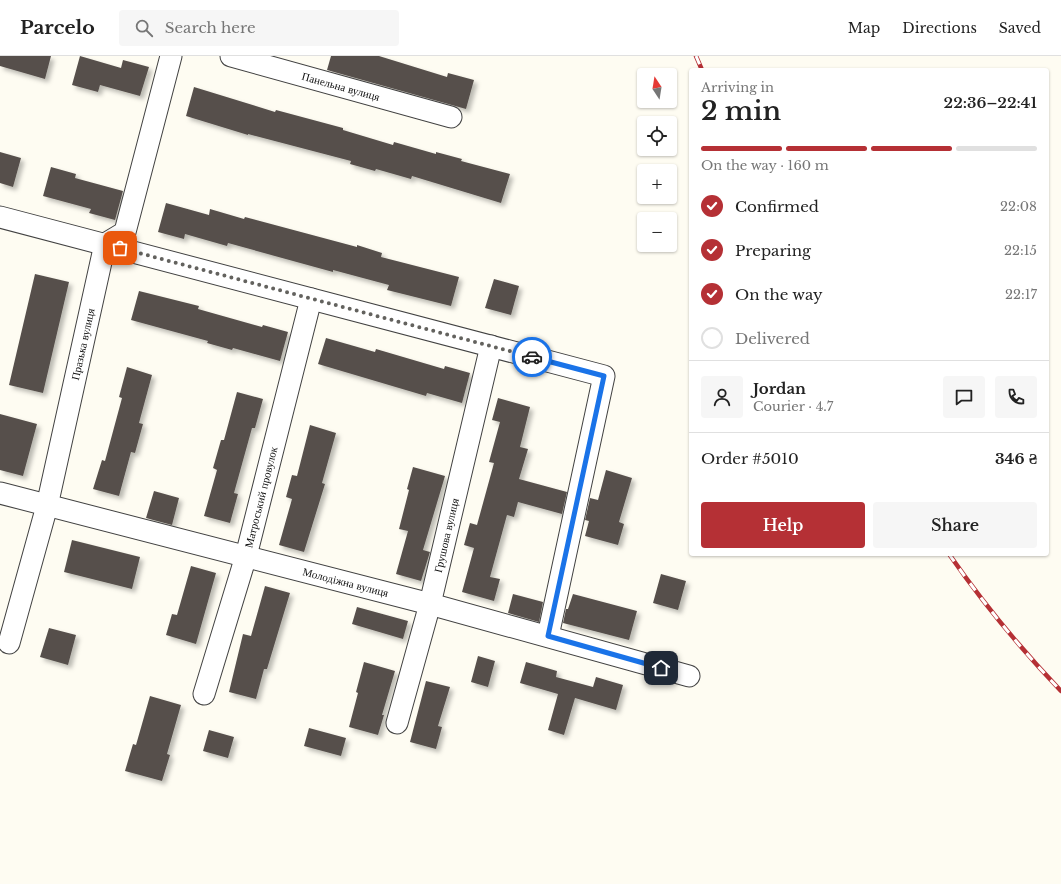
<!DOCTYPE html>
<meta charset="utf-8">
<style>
:root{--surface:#fff;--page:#f6f6f6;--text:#222;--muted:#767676;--line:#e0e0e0;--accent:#b53035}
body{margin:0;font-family:"Libre Baskerville",serif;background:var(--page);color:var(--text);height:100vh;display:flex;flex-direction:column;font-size:15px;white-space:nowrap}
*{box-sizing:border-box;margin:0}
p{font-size:13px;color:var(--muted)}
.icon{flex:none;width:22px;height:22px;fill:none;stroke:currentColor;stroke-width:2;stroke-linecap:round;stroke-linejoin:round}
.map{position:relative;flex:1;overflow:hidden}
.panel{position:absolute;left:689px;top:12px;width:360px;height:488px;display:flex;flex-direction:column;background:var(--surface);border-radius:4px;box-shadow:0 1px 3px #0004}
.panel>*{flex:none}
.needle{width:26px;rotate:348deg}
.fabs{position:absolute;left:637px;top:12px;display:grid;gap:8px}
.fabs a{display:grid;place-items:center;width:40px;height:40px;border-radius:4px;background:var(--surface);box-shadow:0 1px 3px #0004;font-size:20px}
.pin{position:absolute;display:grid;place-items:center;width:34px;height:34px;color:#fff;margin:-17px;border-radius:8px;box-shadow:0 2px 6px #0006}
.courier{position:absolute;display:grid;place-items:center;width:40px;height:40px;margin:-20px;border:3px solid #1a73e8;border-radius:50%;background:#fff;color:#222;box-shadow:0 1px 5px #0007}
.head em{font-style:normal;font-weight:600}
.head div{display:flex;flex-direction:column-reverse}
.head{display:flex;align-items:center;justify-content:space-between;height:68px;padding:0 12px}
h1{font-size:26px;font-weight:600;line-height:30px}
.bar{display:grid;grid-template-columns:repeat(4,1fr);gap:6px 4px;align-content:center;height:48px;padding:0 12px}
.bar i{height:5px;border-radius:3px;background:var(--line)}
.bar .current{background:var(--accent)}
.bar p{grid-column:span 4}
.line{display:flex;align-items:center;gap:10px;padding:0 12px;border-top:1px solid var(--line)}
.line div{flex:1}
.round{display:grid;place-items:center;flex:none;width:42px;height:42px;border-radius:4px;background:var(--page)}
ol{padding:0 12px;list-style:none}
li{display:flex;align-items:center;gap:12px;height:44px}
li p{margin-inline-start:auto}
li .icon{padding:4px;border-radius:50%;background:var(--accent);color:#fff;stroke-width:4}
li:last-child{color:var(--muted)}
li i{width:22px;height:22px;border:2px solid var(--line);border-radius:50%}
.action{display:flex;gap:8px;margin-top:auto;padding:8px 12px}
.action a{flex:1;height:46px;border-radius:4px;background:var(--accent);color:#fff;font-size:16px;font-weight:600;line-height:46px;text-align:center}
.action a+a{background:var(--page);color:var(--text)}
header{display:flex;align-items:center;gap:24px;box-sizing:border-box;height:56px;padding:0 20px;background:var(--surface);border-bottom:1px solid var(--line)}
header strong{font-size:19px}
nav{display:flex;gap:22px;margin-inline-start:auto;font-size:14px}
.search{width:280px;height:36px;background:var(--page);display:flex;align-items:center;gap:10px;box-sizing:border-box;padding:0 14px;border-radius:4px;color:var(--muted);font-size:15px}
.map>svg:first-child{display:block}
</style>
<header>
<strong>Parcelo</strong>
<div class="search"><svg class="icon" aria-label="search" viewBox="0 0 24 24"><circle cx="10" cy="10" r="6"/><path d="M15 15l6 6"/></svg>Search here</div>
<nav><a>Map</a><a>Directions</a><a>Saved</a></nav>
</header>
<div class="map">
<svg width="1061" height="828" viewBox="0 0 1061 828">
<defs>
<filter id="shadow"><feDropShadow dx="3.5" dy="3.5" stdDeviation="2" flood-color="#0004"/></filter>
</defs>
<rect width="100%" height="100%" fill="#fefcf2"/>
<path fill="#57504c" filter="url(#shadow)" d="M 0,0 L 51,0 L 45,23 L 0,10 Z
M 80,0 L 121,12 L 123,4 L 149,11 L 140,40 L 100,29 L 98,36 L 72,29 Z
M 331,0 L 379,0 L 447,21 L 448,17 L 474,24 L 466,53 L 327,14 Z
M 194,31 L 275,56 L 276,54 L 343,72 L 343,74 L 393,89 L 394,86 L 436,98 L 436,96 L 462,103 L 461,105 L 510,118 L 501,147 L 412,120 L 411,123 L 376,113 L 375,115 L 350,108 L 351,105 L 248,78 L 248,79 L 186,60 Z
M 0,96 L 21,102 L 13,131 L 0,127 Z
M 51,111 L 76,118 L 75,122 L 123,135 L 115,164 L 89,157 L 91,153 L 43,140 Z
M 166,147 L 209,159 L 210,153 L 244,163 L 245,161 L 357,191 L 357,189 L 382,197 L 381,201 L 459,221 L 451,250 L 387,234 L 389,229 L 333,214 L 333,216 L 228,187 L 227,190 L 185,178 L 184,183 L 158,176 Z
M 35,218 L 69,226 L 43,337 L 9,329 Z
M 494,223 L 519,230 L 511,259 L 485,252 Z
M 139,235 L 199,250 L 198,253 L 262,271 L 263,269 L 288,276 L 280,305 L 233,292 L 232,294 L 207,287 L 208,285 L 131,264 Z
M 326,282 L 375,296 L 376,293 L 444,313 L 445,310 L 470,317 L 462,347 L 427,337 L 426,340 L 318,308 Z
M 127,311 L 152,319 L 139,367 L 143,368 L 135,397 L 131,396 L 119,440 L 93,433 L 102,404 L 105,405 L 122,342 L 119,341 Z
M 237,336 L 263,343 L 255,372 L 252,372 L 234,437 L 238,438 L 230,467 L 204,460 L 217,414 L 213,412 L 221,384 L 224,384 Z
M 498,342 L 530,351 L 520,391 L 528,393 L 519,423 L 567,436 L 562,458 L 518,446 L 514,461 L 507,459 L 490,521 L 500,523 L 494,545 L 462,536 L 474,492 L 464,489 L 470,467 L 477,469 L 494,407 L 489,406 L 500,366 L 492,364 Z
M 0,358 L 37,368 L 23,420 L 0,414 Z
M 310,369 L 336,377 L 322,427 L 325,428 L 304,496 L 279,489 L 292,443 L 286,441 L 292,419 L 297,420 Z
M 413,411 L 445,420 L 423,494 L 430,496 L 421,525 L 396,518 L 408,475 L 399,473 L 409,434 L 407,433 Z
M 606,414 L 632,422 L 619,466 L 624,468 L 618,489 L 585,480 L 589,465 L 585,464 L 590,442 L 598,444 Z
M 154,435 L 179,442 L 172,469 L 146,462 Z
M 72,484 L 140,501 L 132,533 L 64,516 Z
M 191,510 L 216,517 L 196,588 L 166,579 L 172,558 L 177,559 Z
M 661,518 L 686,525 L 678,554 L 653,547 Z
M 265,530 L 290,537 L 267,613 L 264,613 L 256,643 L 229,636 L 243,578 L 251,580 Z
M 513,538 L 543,546 L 539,566 L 508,557 Z
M 573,538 L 637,555 L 629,584 L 563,567 L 566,553 L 568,553 Z
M 357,551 L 408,565 L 403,583 L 352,568 Z
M 49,572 L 76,579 L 68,609 L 40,601 Z
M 478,600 L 495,605 L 488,631 L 471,626 Z
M 364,606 L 395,615 L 382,659 L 384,659 L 378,679 L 349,671 L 358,637 L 356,636 Z
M 526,606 L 557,615 L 556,621 L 593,631 L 596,621 L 623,629 L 616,654 L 575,642 L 564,679 L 548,674 L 558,638 L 520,627 Z
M 426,625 L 450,631 L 438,670 L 442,671 L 436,693 L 410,686 Z
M 150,640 L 181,649 L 167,698 L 170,699 L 162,725 L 125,715 L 133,688 L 136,689 Z
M 309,672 L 346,682 L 341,700 L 304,690 Z
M 209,674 L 234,681 L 228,702 L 203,695 Z"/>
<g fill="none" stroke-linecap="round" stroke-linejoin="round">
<g stroke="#424242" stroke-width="23">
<g id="minor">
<path id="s1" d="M 231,0 L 451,61"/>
<path d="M 0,161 L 604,320 L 548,580"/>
<path id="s2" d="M 0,437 L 430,548 L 689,620"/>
<path id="s3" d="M 9,587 L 47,450 L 105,188 L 125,176 L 171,0"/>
<path id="s4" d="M 204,638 L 246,500 L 311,243"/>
<path id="s5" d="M 397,667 L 430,548 L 491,290"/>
</g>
</g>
<use href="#minor" stroke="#fff" stroke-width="21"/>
<g stroke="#b53035" stroke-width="4.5">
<path id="rail" d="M 696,0 L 702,14
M 949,498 C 983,547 1020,592 1061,635"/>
</g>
<use href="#rail" stroke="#fff" stroke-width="3" stroke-dasharray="9" stroke-linecap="butt"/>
</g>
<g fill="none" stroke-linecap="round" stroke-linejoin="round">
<path stroke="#63625e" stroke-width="4" stroke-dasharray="0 7.2" d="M 120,192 L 532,301"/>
<path stroke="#1a73e8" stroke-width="5" d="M 532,301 L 604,320 L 548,580 L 661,612"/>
</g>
<g text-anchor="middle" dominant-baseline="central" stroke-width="4" stroke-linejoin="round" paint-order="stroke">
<g font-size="11" fill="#0f0f0f" stroke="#fff">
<text stroke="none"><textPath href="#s1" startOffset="114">Панельна вулиця</textPath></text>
<text stroke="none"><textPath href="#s3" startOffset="308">Празька вулиця</textPath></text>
<text stroke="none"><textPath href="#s4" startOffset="205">Матроський провулок</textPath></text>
<text stroke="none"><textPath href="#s5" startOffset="194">Грушова вулиця</textPath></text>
<text stroke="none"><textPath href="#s2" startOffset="357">Молодіжна вулиця</textPath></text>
</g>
</g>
</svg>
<div class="fabs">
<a><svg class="needle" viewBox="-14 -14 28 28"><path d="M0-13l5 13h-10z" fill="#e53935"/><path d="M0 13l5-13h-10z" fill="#767676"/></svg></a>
<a><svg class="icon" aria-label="locate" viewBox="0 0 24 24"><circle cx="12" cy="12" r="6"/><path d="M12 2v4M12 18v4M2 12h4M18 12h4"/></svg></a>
<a>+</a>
<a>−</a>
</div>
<div class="pin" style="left:120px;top:192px;background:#ea580c"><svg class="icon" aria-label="bag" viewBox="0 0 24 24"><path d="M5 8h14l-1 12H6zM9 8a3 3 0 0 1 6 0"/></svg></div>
<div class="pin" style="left:661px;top:612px;background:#1f2937"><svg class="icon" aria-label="home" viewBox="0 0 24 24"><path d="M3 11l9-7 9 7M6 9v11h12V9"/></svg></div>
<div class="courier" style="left:532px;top:301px"><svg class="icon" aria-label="car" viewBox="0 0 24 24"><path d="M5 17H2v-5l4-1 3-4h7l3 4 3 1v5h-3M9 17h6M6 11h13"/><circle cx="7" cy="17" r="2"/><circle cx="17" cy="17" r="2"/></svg></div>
<section class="panel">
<div class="head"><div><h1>2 min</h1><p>Arriving in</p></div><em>22:36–22:41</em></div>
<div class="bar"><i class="current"></i><i class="current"></i><i class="current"></i><i></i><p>On the way · 160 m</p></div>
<ol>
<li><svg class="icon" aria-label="check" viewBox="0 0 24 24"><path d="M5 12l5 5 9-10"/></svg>Confirmed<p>22:08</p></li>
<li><svg class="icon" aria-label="check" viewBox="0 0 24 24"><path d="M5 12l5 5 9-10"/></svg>Preparing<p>22:15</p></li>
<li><svg class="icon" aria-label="check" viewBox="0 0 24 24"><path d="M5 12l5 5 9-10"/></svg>On the way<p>22:17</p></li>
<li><i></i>Delivered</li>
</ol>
<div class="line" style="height:72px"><a class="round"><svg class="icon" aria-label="person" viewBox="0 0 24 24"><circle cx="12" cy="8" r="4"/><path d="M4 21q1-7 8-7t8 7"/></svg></a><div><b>Jordan</b><p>Courier · 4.7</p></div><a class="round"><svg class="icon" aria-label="chat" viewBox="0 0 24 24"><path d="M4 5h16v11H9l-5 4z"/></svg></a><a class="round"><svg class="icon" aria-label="phone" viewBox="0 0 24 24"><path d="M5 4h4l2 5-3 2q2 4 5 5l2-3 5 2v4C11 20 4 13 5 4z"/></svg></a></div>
<div class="line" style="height:52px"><div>Order #5010</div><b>346 ₴</b></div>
<div class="action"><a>Help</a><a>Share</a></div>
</section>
</div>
